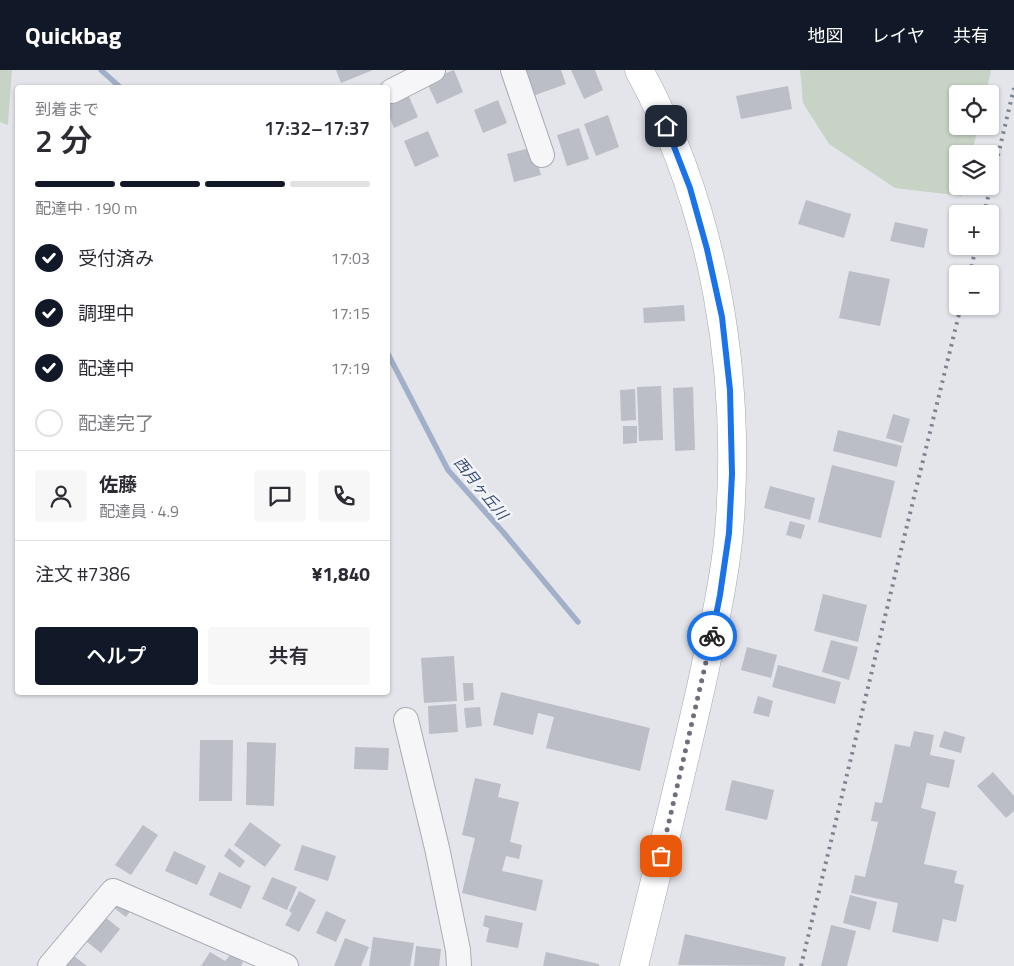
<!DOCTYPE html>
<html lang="ja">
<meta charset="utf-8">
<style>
:root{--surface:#fff;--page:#f7f7f7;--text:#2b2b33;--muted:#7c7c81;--line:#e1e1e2;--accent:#111827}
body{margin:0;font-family:"Titillium Web","Noto Sans JP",sans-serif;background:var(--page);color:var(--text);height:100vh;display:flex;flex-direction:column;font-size:19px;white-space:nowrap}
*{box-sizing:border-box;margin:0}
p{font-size:16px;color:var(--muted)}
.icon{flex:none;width:28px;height:28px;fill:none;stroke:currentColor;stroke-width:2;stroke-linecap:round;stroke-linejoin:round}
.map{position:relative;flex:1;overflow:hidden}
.side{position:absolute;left:15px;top:15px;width:375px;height:610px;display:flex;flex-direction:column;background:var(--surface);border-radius:5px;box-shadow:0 1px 4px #0004}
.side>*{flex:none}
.fabs{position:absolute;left:949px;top:15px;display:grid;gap:10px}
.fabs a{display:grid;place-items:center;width:50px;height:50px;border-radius:5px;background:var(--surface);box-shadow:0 1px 4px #0004;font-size:25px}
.pin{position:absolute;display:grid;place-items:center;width:42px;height:42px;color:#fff;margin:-21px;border-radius:10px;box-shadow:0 2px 8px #0006}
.courier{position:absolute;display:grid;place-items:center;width:50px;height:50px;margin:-25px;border:4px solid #1a73e8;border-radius:50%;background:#fff;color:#222;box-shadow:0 1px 6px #0007}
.head em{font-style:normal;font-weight:600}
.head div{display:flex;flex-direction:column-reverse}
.head{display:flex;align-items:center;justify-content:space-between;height:85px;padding:0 20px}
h1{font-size:32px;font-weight:600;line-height:38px}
.bar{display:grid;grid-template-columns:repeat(4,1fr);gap:8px 5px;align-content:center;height:60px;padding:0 20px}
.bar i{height:6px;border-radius:4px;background:var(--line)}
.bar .active{background:var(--accent)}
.bar p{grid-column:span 4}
.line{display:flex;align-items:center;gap:12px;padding:0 20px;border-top:1px solid var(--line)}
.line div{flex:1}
.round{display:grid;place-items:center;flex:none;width:52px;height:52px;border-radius:5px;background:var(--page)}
ol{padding:0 20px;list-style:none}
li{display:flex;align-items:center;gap:15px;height:55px}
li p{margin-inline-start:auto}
li .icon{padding:5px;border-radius:50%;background:var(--accent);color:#fff;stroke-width:4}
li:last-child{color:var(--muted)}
li i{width:28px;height:28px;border:2px solid var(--line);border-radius:50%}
.cta{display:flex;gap:10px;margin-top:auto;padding:10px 20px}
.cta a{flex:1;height:58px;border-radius:5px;background:var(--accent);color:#fff;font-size:20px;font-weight:600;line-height:58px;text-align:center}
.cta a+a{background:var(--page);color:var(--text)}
header{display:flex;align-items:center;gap:30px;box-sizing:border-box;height:70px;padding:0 25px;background:var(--accent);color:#fff}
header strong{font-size:24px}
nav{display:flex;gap:28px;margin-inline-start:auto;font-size:18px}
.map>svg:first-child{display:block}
</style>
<header>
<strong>Quickbag</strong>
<nav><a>地図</a><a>レイヤ</a><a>共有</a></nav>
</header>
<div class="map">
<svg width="1014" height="896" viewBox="0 0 1014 896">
<rect width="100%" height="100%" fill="#e3e5ea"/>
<path fill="#c7d4c5" d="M 0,0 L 12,0 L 8,55 L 0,52 Z
M 800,0 L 991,0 L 986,24 L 958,24 L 958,56 L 978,56 L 972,84 L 958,84 L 958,116 L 964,116 L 962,126 L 895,118 L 829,74 L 803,33 Z"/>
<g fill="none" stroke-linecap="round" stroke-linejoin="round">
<path stroke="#a1afc8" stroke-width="5.5" d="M 101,0 L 121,18
M 388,284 L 448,400 L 503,462 L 578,552"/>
</g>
<path fill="#bbbec7" d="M 336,0 L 373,0 L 341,13 Z
M 454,0 L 463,22 L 437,34 L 426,11 Z
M 520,0 L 561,0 L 566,14 L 530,27 Z
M 571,0 L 595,0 L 603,20 L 584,29 Z
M 788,16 L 792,39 L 741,49 L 736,26 Z
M 407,22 L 418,47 L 394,58 L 388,43 L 388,31 Z
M 498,30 L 507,53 L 483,63 L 474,40 Z
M 608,45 L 619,77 L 596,86 L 584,54 Z
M 579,58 L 589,89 L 567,96 L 557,65 Z
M 428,61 L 439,86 L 415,97 L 404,71 Z
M 533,77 L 541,105 L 514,112 L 507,84 Z
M 806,130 L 851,144 L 844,168 L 798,154 Z
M 895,152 L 928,159 L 924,178 L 890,171 Z
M 849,201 L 890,209 L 880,256 L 839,248 Z
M 684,235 L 685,251 L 644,253 L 643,238 Z
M 661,316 L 663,370 L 639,371 L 637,317 Z
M 693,317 L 695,380 L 675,381 L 673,318 Z
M 635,319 L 636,350 L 621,351 L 620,320 Z
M 893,344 L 910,349 L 903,373 L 886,368 Z
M 623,356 L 637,356 L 637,373 L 623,374 Z
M 838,360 L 902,376 L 897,397 L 833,381 Z
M 832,395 L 895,411 L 881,468 L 818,452 Z
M 770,416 L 815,428 L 810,450 L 764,438 Z
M 790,451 L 805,455 L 801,469 L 786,465 Z
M 823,524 L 867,535 L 858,572 L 814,561 Z
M 831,570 L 858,577 L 849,610 L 822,602 Z
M 747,577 L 777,585 L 771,608 L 741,600 Z
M 454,586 L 457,631 L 424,633 L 421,588 Z
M 778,595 L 841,612 L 835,634 L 772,617 Z
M 463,613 L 473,613 L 474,630 L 464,631 Z
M 501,622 L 650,658 L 640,701 L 546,678 L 554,647 L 538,643 L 533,665 L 493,655 Z
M 758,626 L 773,631 L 769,647 L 753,643 Z
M 456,634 L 458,662 L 429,664 L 428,636 Z
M 480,637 L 482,656 L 466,658 L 464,638 Z
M 914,661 L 934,665 L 930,685 L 955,690 L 949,718 L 927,713 L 921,738 L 936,742 L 924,794 L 957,801 L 954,813 L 964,815 L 956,852 L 943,849 L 938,872 L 892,862 L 898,833 L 851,823 L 855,805 L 865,807 L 878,752 L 871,751 L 875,732 L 882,733 L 895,674 L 910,677 Z
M 944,661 L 965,667 L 961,683 L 939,677 Z
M 200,670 L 233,670 L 232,731 L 199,731 Z
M 247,672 L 276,673 L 274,736 L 246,735 Z
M 355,677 L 389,678 L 388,700 L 354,699 Z
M 993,702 L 1014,726 L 1014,741 L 1006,748 L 977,716 Z
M 475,708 L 501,714 L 498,727 L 519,732 L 510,772 L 522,775 L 519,789 L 506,786 L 502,801 L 543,810 L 536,841 L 462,823 L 475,768 L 462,765 Z
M 732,710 L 774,720 L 767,750 L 725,740 Z
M 250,752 L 281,775 L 265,797 L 234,775 Z
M 143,755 L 158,765 L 131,805 L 115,795 Z
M 302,775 L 336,786 L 328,811 L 294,800 Z
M 229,778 L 245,791 L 240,798 L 224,786 Z
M 174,781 L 206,796 L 197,815 L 165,801 Z
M 219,802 L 251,816 L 241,839 L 209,825 Z
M 272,807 L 297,817 L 287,840 L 262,829 Z
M 299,821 L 316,830 L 299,862 L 285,855 L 292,843 L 289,841 Z
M 850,825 L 877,832 L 870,860 L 843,853 Z
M 119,831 L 131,840 L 126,847 L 114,838 Z
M 326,841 L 346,850 L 336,872 L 316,863 Z
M 100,843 L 120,859 L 101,883 L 81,867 Z
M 485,845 L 523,853 L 518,878 L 486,872 L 489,858 L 483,856 Z
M 831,855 L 856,861 L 847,896 L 821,896 Z
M 685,864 L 786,887 L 784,896 L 678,895 Z
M 373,867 L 414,873 L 410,896 L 369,896 Z
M 345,868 L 369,877 L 361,896 L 334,896 Z
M 416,876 L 441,879 L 439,896 L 414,896 Z
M 210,882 L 225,891 L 231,884 L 243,892 L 241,896 L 201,896 Z
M 546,882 L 599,894 L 599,896 L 543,896 Z
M 70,883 L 87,896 L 61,896 Z"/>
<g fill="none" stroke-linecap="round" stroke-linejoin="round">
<g stroke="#a8abb4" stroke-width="26">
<path id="minor" d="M 513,0 L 542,85
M 392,21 L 433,0
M 406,650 L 437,778 L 458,880 L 459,896
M 50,896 L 113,821 L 286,896"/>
</g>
<g stroke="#a3a8b5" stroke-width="29">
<path id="major" d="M 634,896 C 657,803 680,710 701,617 C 712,565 724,514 729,462 C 742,305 715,139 639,0"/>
</g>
<use href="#minor" stroke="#f6f6f9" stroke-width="24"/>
<use href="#major" stroke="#fff" stroke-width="28"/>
<path stroke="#7d8393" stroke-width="4" stroke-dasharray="2.5 5" stroke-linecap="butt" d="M 984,144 L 1014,18
M 970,204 L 976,176
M 801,896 L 902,476 L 961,236"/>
</g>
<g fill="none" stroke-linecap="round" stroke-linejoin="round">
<path stroke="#6c707d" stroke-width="5" stroke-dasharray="0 9" d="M 661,786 L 712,566"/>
<path stroke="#1a73e8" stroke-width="6" d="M 666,56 L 690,118 L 707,179 L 722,247 L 730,320 L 732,404 L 729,463 L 720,525 L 712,566"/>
</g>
<g text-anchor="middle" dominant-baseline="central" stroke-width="5" stroke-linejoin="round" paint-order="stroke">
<g font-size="15" font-style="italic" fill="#384c73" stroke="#f3f4f8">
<text transform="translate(481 418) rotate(51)">西月ヶ丘川</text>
</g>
</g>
</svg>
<div class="fabs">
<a><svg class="icon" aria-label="locate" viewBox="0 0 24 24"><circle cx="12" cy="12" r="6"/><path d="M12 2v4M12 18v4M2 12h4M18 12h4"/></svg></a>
<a><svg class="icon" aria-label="layers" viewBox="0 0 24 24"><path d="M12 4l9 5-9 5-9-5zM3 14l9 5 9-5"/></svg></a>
<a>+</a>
<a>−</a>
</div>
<div class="pin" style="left:661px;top:786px;background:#ea580c"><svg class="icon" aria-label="bag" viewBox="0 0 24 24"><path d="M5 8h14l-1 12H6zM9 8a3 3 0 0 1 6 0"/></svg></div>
<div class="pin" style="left:666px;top:56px;background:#1f2937"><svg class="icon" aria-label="home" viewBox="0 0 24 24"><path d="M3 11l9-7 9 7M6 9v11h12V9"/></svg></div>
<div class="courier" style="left:712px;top:566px"><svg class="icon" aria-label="bike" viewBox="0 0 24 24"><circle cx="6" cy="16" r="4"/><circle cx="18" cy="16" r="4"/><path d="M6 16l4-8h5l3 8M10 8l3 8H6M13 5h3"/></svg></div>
<section class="side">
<div class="head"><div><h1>2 分</h1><p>到着まで</p></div><em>17:32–17:37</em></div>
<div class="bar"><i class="active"></i><i class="active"></i><i class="active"></i><i></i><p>配達中 · 190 m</p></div>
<ol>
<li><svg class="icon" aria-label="check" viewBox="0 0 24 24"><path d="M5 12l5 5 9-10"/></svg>受付済み<p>17:03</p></li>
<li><svg class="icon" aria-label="check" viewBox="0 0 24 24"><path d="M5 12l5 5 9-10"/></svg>調理中<p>17:15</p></li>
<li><svg class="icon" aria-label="check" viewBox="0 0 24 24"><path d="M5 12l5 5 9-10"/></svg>配達中<p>17:19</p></li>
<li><i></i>配達完了</li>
</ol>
<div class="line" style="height:90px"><a class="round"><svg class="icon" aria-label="person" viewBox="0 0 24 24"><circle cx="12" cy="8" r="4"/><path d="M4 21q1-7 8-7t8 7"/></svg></a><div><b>佐藤</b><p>配達員 · 4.9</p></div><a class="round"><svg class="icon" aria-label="chat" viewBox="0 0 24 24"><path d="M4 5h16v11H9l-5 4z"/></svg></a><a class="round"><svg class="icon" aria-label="phone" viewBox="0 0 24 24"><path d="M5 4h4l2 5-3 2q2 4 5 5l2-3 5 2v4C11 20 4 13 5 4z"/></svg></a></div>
<div class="line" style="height:65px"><div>注文 #7386</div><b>¥1,840</b></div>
<div class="cta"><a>ヘルプ</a><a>共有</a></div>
</section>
</div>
